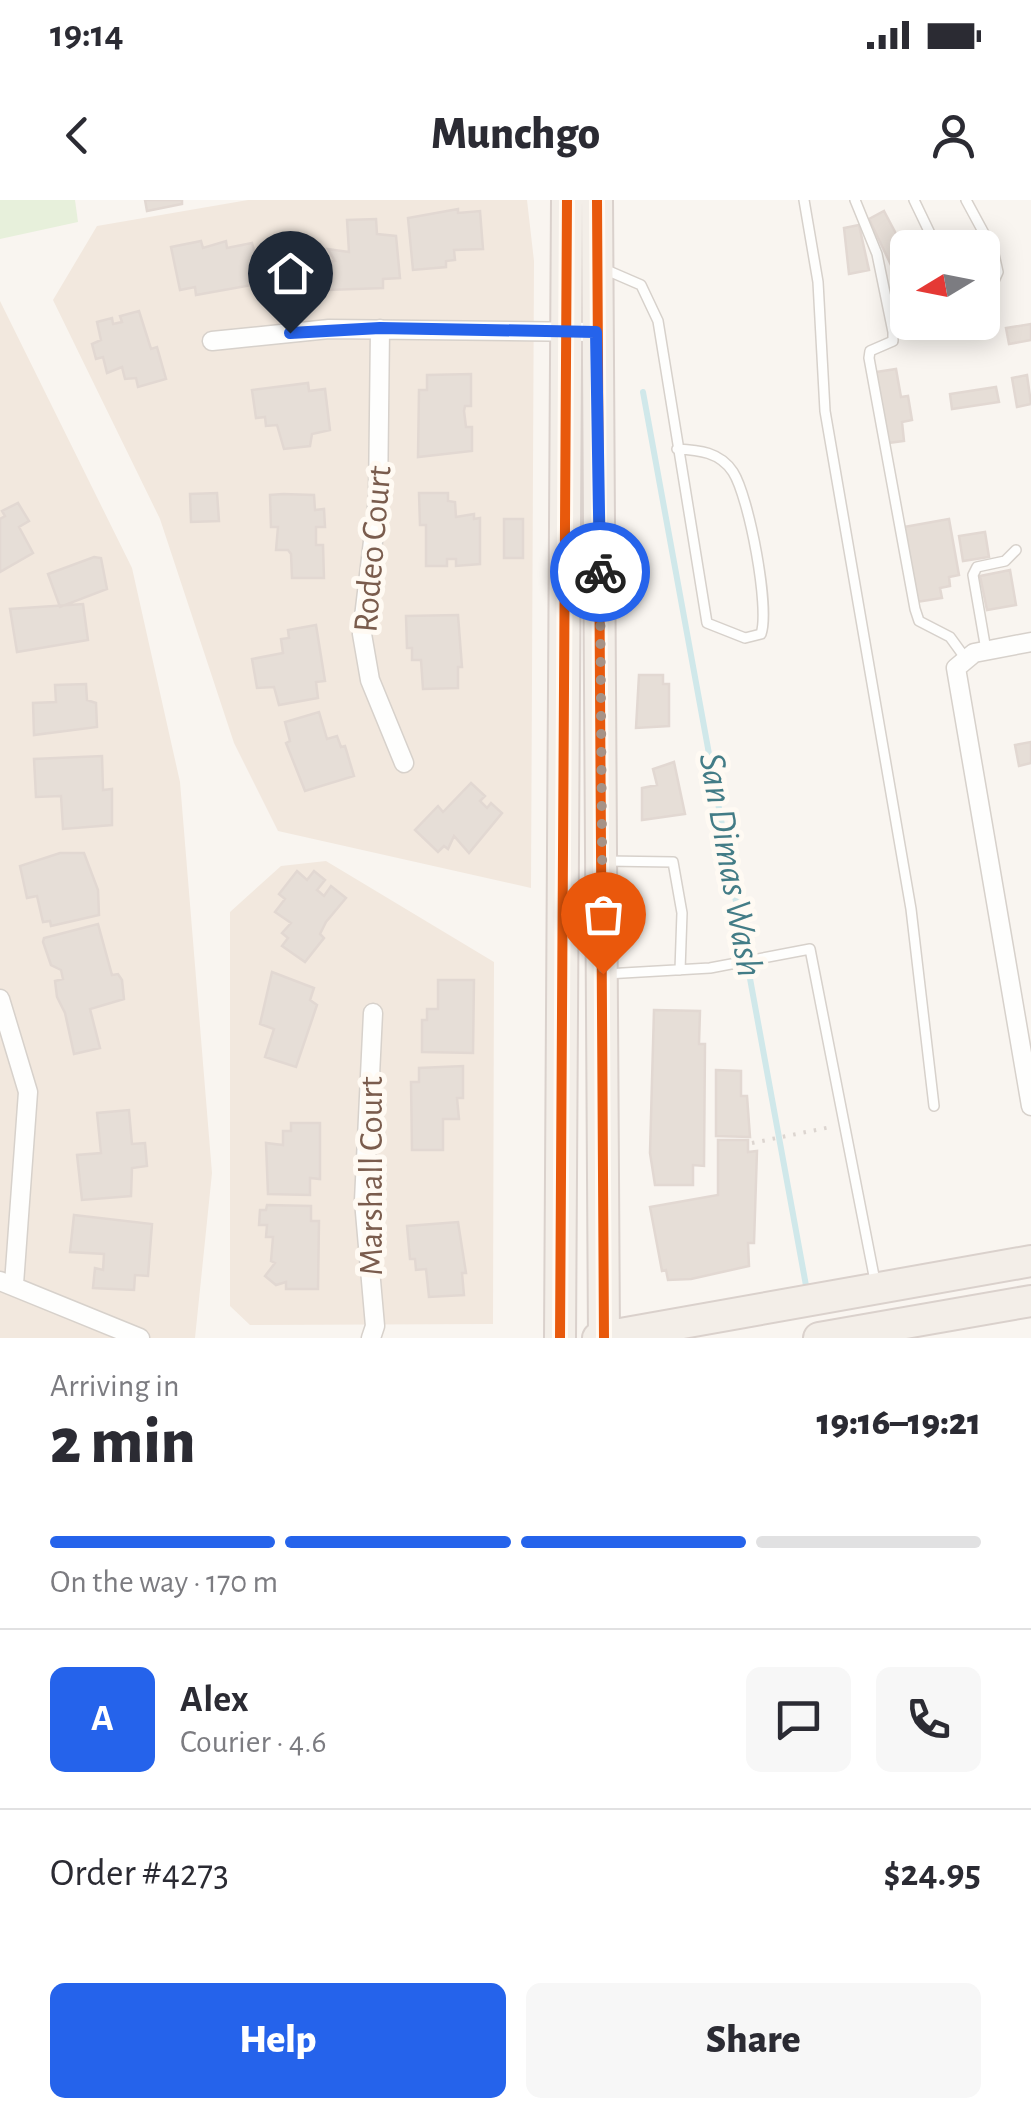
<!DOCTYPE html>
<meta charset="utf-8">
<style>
:root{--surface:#fff;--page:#f7f7f7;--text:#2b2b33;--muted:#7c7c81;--line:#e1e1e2;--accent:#2563eb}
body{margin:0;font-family:"Alegreya Sans",sans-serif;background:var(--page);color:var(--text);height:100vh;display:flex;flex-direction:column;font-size:38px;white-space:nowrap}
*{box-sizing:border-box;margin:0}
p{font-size:32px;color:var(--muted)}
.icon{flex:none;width:55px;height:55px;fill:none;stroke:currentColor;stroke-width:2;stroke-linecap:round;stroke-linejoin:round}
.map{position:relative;height:1138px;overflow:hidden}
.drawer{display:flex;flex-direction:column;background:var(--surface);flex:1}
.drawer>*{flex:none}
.needle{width:65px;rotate:260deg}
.tools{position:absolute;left:890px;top:30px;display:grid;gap:20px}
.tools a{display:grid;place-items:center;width:110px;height:110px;border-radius:15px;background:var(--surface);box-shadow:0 5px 25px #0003;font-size:50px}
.pin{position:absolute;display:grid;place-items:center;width:85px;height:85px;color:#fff;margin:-102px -42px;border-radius:50% 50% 50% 0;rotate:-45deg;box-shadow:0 0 10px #0007}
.pin .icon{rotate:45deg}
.courier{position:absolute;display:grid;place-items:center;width:100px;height:100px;margin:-50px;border:8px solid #2563eb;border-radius:50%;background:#fff;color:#222;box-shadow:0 2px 12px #0007}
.summary em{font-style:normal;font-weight:800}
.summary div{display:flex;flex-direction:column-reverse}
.summary{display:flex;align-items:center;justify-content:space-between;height:170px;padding:0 50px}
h1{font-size:65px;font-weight:800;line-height:75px}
.bar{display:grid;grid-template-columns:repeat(4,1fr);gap:15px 10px;align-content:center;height:120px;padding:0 50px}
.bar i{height:12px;border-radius:8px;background:var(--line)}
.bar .selected{background:var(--accent)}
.bar p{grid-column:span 4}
.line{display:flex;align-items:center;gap:25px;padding:0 50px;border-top:2px solid var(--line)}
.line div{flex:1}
.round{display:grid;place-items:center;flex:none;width:105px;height:105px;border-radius:15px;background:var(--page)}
.action{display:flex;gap:20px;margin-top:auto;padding:20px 50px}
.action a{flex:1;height:115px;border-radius:15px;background:var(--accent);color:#fff;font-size:40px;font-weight:800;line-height:115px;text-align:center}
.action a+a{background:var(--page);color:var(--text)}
.status{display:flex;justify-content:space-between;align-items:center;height:70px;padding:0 50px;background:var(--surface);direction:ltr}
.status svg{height:28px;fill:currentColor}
header{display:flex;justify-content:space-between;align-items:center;height:130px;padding:0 50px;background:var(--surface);font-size:45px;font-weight:800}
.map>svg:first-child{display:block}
</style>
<div class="status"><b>19:14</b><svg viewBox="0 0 49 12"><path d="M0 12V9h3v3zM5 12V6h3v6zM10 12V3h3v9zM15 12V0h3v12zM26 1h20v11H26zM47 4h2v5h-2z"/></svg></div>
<header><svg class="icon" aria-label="back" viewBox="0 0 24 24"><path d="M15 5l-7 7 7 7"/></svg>Munchgo<svg class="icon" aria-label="person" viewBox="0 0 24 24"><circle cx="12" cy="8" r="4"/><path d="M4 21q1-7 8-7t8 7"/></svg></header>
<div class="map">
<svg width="1031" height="1138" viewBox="0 0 1031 1138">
<rect width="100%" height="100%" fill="#f9f5f0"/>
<path fill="#f2e8de" d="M 248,0 L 527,0 L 534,61 L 531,688 L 278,631 L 234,543 L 160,319 L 53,100 L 97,26 Z
M 0,101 L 132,368 L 180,582 L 212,973 L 195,1138 L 0,1138 Z
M 326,661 L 494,762 L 493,1124 L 250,1125 L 230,1106 L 230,712 L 281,666 Z"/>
<path fill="#e7f0db" d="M 0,0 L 75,0 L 78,22 L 0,39 Z"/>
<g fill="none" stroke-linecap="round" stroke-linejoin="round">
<path stroke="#d0e8ea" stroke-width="6" d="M 643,192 L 807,1091"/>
</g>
<path fill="#e6ded7" stroke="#e2d8d2" stroke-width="2.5" d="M 145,0 L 182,0 L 182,4 L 147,11 Z
M 458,9 L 458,13 L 480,11 L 483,49 L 454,50 L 455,60 L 446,61 L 446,67 L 413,70 L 408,18 Z
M 884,11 L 904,49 L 907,61 L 891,65 L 869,19 Z
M 376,19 L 377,34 L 396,36 L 400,78 L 383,79 L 383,88 L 328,90 L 326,62 L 335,61 L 328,49 L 349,52 L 347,20 Z
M 859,25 L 869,70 L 849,74 L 844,28 Z
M 201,41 L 203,48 L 226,41 L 227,48 L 252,43 L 263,83 L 196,95 L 195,87 L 180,90 L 171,47 Z
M 139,111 L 151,149 L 157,147 L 166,179 L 138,187 L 136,178 L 125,179 L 122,167 L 107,173 L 103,157 L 96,159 L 92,144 L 101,140 L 97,122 L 112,118 L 113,124 L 122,122 L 120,116 Z
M 1031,124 L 1031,140 L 1009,144 L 1006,128 Z
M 896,169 L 901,197 L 908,196 L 912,220 L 902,222 L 904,241 L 888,243 L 876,172 Z
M 471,174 L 471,206 L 465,206 L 464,211 L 466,227 L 472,227 L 472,251 L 418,257 L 419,190 L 427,190 L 427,175 Z
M 1027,175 L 1031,204 L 1017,207 L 1012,178 Z
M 308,183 L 309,191 L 325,189 L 330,230 L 312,234 L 310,246 L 284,249 L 277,225 L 266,226 L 265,217 L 256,218 L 252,190 Z
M 996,187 L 999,202 L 952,209 L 950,194 Z
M 217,293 L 219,321 L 191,322 L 190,294 Z
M 419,293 L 448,293 L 448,301 L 455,302 L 456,317 L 474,314 L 474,319 L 480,318 L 480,364 L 456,366 L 456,359 L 447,359 L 447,366 L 426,366 L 426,325 L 420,325 Z
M 283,294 L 314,295 L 315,310 L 324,309 L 325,327 L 316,327 L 316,345 L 323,345 L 324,378 L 292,378 L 291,354 L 288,350 L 276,350 L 278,327 L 271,327 L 270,295 Z
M 18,303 L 29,321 L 19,327 L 33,353 L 0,372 L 0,319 L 5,316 L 2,311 Z
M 504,319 L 523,319 L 523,358 L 504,358 Z
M 949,319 L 959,375 L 949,377 L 950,386 L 940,388 L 942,398 L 916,402 L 904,327 Z
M 985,332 L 989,357 L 963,361 L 959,336 Z
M 94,357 L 101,358 L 107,389 L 60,407 L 48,374 Z
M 1010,370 L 1016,405 L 987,410 L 980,376 Z
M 83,404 L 88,440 L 17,452 L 10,409 Z
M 458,415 L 462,467 L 458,467 L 458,488 L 423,489 L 421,460 L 412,460 L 412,448 L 407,448 L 406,416 Z
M 316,425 L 325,481 L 316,482 L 318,498 L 279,505 L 274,487 L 257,488 L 252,459 L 283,453 L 281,439 L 289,438 L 288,430 Z
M 639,475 L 663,475 L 663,484 L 669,484 L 669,526 L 636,528 Z
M 86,484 L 87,500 L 96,503 L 97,527 L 34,535 L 33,503 L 56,502 L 55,485 Z
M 319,512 L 327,539 L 337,536 L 341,547 L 345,546 L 354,576 L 305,591 L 286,543 L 290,541 L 285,522 Z
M 1031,542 L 1031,563 L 1019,566 L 1015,545 Z
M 102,556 L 103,590 L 112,589 L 112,625 L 63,629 L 61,596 L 36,597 L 34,559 Z
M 674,562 L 685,614 L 642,620 L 642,588 L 657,585 L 653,569 Z
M 471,583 L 485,596 L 480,601 L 487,608 L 491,603 L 502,613 L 469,653 L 454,636 L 448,649 L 444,646 L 438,652 L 415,630 L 438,606 L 443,612 Z
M 60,653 L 84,653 L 98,690 L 99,715 L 51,726 L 50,721 L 43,722 L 37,696 L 27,698 L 20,666 Z
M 297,671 L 307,680 L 314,671 L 325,680 L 317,690 L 324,696 L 331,686 L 346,698 L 326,722 L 320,734 L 324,738 L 305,762 L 282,746 L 288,738 L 282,733 L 291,723 L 275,712 L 285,699 L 279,694 Z
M 98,724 L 112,775 L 118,774 L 122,780 L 124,799 L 90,809 L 100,848 L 74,854 L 65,813 L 57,797 L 55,781 L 63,779 L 61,770 L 51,765 L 43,742 L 44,738 Z
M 272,772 L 314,788 L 310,800 L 317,805 L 296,867 L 265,857 L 274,829 L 260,824 Z
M 438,780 L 474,780 L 473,853 L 422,852 L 422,820 L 427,820 L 427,809 L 438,809 Z
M 654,810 L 700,811 L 699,844 L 705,844 L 704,966 L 693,965 L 693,985 L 655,985 L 650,953 Z
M 463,866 L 463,898 L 457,898 L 459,919 L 443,919 L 443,950 L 412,950 L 411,882 L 419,882 L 419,868 Z
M 716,870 L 741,871 L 741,896 L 747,896 L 750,937 L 716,936 Z
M 129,910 L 132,944 L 145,943 L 147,966 L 132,968 L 131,996 L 82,1000 L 77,955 L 101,953 L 97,913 Z
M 291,923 L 320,923 L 320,979 L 310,978 L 310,995 L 268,994 L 266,943 L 283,945 L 283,931 L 291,931 Z
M 718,940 L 748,940 L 748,952 L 757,951 L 754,1043 L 748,1043 L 749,1066 L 691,1079 L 668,1080 L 666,1070 L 662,1071 L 650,1007 L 718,995 Z
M 267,1005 L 311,1006 L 311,1021 L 319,1021 L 318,1089 L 286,1089 L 286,1082 L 276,1085 L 265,1076 L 275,1063 L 271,1061 L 273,1037 L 266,1037 L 267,1025 L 259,1025 L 260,1010 L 266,1010 Z
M 74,1015 L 152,1024 L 148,1076 L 135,1075 L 134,1090 L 93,1088 L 95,1068 L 103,1070 L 104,1054 L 70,1052 Z
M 458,1022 L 466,1073 L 462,1073 L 464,1095 L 429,1097 L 426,1069 L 416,1070 L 415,1059 L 410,1059 L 407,1026 Z"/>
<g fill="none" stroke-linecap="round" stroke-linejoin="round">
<g stroke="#d7d1cb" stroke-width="12">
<path id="service" d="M 804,0 L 818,82 L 825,211 L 911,709 L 934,906
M 855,0 L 877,54 L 893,132 L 893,141 L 870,151 L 869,158 L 915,409 L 919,421 L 950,437 L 966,459
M 914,0 L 937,48
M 966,0 L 993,50 L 998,72 L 993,83 L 982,89
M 604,69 L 641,85 L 658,121 L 707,423 L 745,438 L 761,434 C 770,408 749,297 733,272 C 720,252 699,250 677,249
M 986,450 L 973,375 L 977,367 L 1005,361 L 1016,350
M 606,661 L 673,662 L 682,713 L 680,770
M 606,774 L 710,768 L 810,749 L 875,1081"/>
</g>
<g stroke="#d7d1cb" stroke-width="21">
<path id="minor" d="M 380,129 L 378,299 L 362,434 L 370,480 L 404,563
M 212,141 L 329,129 L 596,132
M 1031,442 L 974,453 L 956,468 L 1031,906
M 0,799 L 28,892 L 14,1084
M 0,1081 L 140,1138
M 371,1138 L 375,1126 L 364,1001 L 373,813"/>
</g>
<g stroke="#dad1cc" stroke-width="34">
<path id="primary" d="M 597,0 L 604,1138
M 560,1138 L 567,0
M 598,1138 L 1031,1061
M 819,1138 L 1031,1101"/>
</g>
<path stroke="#dcd5d0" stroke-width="4" stroke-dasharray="2.5 8" stroke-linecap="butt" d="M 752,943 L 831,927"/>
<use href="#service" stroke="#fefefd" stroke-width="9"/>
<use href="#minor" stroke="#fefefd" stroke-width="18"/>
<use href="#primary" stroke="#f3eee8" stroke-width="30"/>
<g stroke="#fffaf3" stroke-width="16">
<path id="cycleway" d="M 597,0 L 604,1138
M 560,1138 L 567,0"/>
</g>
<use href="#cycleway" stroke="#e8590c" stroke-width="10"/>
</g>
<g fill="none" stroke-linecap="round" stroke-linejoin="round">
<path stroke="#a69286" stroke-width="10" stroke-dasharray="0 18" d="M 600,372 L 603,774"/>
<path stroke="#2563eb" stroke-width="12" d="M 290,133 L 380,128 L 596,132 L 600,372"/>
</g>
<g text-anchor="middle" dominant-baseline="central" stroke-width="10" stroke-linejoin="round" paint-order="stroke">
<g font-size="35" fill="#7a5c4d" stroke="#fffaf3">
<text transform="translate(373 349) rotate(-85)">Rodeo Court</text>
<text transform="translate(371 976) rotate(-90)">Marshall Court</text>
</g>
<g font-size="38" font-style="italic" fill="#437c86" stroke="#fffaf3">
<text transform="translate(730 665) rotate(80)">San Dimas Wash</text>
</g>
</g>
</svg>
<div class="tools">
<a><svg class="needle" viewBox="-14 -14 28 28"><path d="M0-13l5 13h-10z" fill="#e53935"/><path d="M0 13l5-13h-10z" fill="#7c7c81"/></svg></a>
</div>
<div class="pin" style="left:603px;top:774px;background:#ea580c"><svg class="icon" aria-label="bag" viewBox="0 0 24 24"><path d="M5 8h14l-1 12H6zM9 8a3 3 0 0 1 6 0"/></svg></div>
<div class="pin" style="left:290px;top:133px;background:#1f2937"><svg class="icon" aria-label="home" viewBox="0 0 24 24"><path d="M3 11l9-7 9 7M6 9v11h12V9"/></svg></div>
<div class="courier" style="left:600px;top:372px"><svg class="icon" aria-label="bike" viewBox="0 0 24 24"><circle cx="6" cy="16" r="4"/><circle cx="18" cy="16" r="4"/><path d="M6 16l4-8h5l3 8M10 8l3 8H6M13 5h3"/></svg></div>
</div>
<section class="drawer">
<div class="summary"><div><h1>2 min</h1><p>Arriving in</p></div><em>19:16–19:21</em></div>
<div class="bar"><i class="selected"></i><i class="selected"></i><i class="selected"></i><i></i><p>On the way · 170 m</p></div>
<div class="line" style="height:180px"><b class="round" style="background:var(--accent);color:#fff">A</b><div><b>Alex</b><p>Courier · 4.6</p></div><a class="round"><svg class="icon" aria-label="chat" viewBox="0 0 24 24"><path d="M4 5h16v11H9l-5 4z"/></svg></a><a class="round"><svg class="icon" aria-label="phone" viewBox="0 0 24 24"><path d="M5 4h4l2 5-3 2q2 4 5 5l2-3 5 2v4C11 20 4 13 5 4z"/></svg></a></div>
<div class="line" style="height:130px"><div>Order #4273</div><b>$24.95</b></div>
<div class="action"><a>Help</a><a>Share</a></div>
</section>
